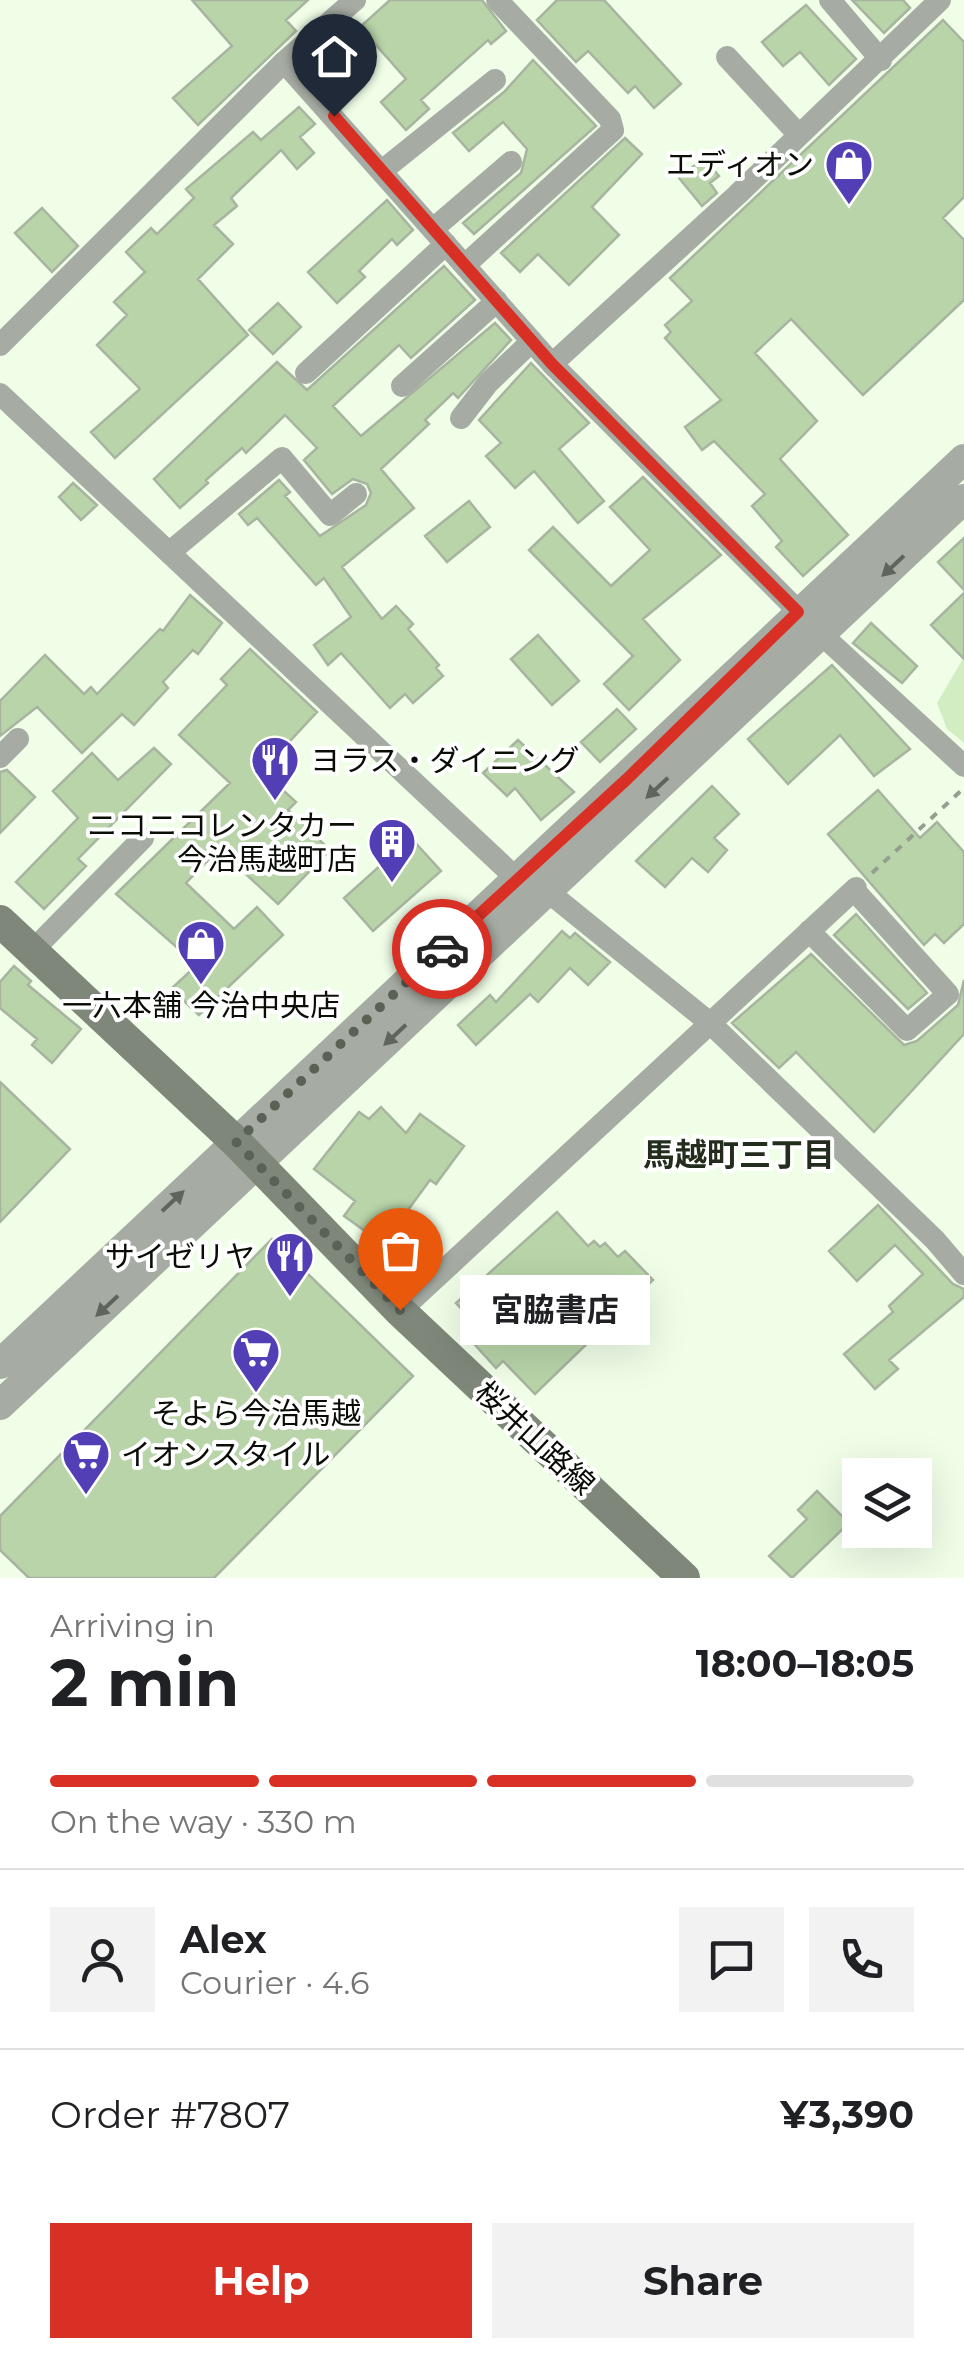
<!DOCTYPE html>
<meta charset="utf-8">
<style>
:root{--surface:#fff;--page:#f2f2f2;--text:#202124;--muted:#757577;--line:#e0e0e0;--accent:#d93025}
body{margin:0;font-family:Montserrat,"Noto Sans JP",sans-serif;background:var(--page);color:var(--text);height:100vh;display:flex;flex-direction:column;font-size:38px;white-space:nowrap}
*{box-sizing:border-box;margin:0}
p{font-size:32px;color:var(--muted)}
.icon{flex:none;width:55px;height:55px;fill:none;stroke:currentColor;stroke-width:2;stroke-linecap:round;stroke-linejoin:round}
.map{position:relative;height:1578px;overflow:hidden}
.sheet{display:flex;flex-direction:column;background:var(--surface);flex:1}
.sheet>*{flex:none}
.fabs{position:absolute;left:842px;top:1458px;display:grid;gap:20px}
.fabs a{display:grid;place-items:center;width:90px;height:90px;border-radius:0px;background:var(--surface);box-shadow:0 10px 40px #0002;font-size:50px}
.pin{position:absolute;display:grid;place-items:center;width:85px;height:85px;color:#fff;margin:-102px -42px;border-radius:50% 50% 50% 0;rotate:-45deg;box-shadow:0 0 10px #0007}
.pin .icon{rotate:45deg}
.courier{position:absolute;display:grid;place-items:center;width:100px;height:100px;margin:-50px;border:8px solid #d93025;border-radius:50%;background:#fff;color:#222;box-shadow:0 2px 12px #0007}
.bubble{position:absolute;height:70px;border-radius:0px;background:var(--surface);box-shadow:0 10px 40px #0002;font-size:32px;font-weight:700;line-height:70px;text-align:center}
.head em{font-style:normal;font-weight:700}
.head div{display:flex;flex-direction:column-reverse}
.head{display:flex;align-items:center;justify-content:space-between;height:170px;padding:0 50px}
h1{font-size:65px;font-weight:700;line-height:75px}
.bar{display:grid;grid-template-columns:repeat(4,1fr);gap:15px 10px;align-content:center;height:120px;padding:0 50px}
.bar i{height:12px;border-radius:8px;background:var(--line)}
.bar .on{background:var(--accent)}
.bar p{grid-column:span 4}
.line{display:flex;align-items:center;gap:25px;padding:0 50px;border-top:2px solid var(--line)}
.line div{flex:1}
.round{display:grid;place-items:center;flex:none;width:105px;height:105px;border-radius:0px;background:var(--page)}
.action{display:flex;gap:20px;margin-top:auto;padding:20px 50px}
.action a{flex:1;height:115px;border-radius:0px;background:var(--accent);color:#fff;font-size:40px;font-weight:700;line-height:115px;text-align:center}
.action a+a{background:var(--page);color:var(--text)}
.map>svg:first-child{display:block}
</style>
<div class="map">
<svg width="964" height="1578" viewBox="0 0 964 1578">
<rect width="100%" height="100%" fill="#f0fee8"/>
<path fill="#d2edc2" d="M 964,657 L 964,743 L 947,729 L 937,703 Z"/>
<path fill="#b8d4a8" stroke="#a7b49f" stroke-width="2.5" d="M 192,0 L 308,0 L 286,20 L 296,31 L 198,125 L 173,98 L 232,46 Z
M 390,0 L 482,0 L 506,31 L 491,44 L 488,40 L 421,100 L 429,109 L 406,130 L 381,102 L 406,79 L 360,27 Z
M 557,0 L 604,0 L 681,84 L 654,108 L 635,86 L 628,93 L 588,51 L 576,62 L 537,20 Z
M 852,0 L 903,0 L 910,8 L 884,33 Z
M 806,5 L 856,59 L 829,85 L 800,52 L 783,66 L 762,42 Z
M 943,20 L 964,42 L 964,197 L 943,218 L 964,240 L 964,300 L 863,395 L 791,319 L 755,353 L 817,421 L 780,459 L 848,535 L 803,576 L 776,547 L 782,541 L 752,506 L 765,494 L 714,441 L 702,450 L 685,427 L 721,400 L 665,338 L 671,332 L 665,325 L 692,301 L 670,278 Z
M 533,60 L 596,126 L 474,234 L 463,223 L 521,173 L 527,149 L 503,122 L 469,151 L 453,133 L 504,92 Z
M 299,107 L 315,124 L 300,137 L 314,153 L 297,169 L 281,150 L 231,198 L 237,206 L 214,225 L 233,244 L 198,279 L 248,335 L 115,458 L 91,432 L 140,389 L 97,345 L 127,315 L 114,302 L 145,272 L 126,252 L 151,228 L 157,234 L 194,198 L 186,189 L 253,132 L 261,140 Z
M 625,138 L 642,154 L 592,207 L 619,235 L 569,285 L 538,254 L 520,272 L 501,253 Z
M 704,158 L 719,176 L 710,183 L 717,193 L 702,206 L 679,178 Z
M 387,200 L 413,230 L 397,245 L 392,239 L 359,271 L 365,277 L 337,303 L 308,272 Z
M 42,208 L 78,246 L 52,272 L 15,233 Z
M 444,266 L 475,300 L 411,358 L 399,345 L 333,406 L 361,436 L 495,323 L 511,340 L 458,398 L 453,393 L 425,420 L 429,424 L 381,469 L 414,508 L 342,567 L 382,619 L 396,606 L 413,624 L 408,629 L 439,665 L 436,668 L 443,676 L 413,703 L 405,694 L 390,708 L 341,653 L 328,665 L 314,645 L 351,617 L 324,578 L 316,585 L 257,518 L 248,525 L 239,514 L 279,480 L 290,492 L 285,496 L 320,536 L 366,505 L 371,493 L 367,484 L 353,479 L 332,494 L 304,460 L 317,448 L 285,415 L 246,453 L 242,448 L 206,480 L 208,483 L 180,508 L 154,479 L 277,362 L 307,390 Z
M 278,303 L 301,327 L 273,354 L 249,330 Z
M 531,363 L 589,423 L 559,449 L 604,501 L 578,523 L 534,471 L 515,488 L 486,456 L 501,443 L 479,420 Z
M 643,477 L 721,555 L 643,619 L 680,660 L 629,710 L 604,684 L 633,656 L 529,550 L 553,527 L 611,586 L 650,550 L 610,507 Z
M 73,483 L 97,505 L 81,520 L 59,497 Z
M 469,501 L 490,527 L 447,562 L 425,536 Z
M 964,538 L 964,590 L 938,562 Z
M 964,593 L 964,659 L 931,625 Z
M 190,595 L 222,623 L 198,654 L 193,650 L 163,682 L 168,688 L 134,725 L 122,714 L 82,753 L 37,707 L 0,736 L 0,701 L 45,655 L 84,694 L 91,687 L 97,694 L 160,629 L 163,631 Z
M 871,623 L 917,666 L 902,683 L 853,643 Z
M 538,635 L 579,681 L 552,705 L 511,659 Z
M 250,649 L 317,712 L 262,771 L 296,802 L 288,810 L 330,850 L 278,904 L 219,849 L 186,883 L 234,929 L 257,907 L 283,935 L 199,1015 L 171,989 L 197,965 L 116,894 L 230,783 L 179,735 L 227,685 L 221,679 Z
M 832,665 L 910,749 L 874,776 L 840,735 L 788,784 L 748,739 Z
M 617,709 L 636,729 L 600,762 L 581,742 Z
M 518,740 L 574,792 L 541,820 L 515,788 L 507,796 L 483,773 Z
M 154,748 L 171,764 L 78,859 L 86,866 L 44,909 L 16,882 L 78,818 L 53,791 L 92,753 L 118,780 Z
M 7,770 L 35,797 L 0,833 L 0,772 Z
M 712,786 L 739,814 L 714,838 L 727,850 L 708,872 L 692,858 L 665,887 L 636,861 Z
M 878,790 L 920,838 L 937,822 L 964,852 L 964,924 L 944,943 L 935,934 L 924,945 L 828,834 Z
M 411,838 L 441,871 L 373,931 L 344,898 Z
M 856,914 L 927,993 L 908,1009 L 834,935 Z
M 562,931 L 570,938 L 575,933 L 610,962 L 588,985 L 570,968 L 538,1002 L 530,994 L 476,1045 L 458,1025 L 490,995 L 496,1002 Z
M 811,954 L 904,1045 L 917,1041 L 958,1005 L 964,980 L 964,1034 L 874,1132 L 796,1052 L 779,1068 L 732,1023 Z
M 14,966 L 31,981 L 28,985 L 81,1029 L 52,1063 L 32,1045 L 37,1039 L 0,1008 L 0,982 Z
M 0,1082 L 70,1149 L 0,1222 Z
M 381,1107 L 406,1133 L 420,1114 L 464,1146 L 436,1184 L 430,1180 L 383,1244 L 344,1216 L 355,1201 L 314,1169 L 359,1112 L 369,1119 Z
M 878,1205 L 953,1284 L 964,1289 L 964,1297 L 889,1360 L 898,1369 L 875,1389 L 844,1354 L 893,1312 L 889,1306 L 923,1274 L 895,1245 L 857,1281 L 829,1251 Z
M 557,1212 L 588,1246 L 594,1241 L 600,1247 L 605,1243 L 618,1257 L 625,1251 L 653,1280 L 535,1394 L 503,1361 L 496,1368 L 465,1334 L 476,1325 L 456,1303 Z
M 272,1239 L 413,1376 L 214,1578 L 29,1578 L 0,1550 L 0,1516 Z
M 817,1491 L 849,1523 L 792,1578 L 769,1556 L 807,1519 L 798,1510 Z"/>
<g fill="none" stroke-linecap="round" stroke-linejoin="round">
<path stroke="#959f8f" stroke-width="4" stroke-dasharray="8 8" stroke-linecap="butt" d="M 872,873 L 964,788"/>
<path stroke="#a6aca3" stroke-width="22" d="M 830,0 L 881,60
M 727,57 L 799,135
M 284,62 L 552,364 L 821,634 L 964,766
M 383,170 L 495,80
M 433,229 L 511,162
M 465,265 L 613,130 L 610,119 L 497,0
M 0,345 L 284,62 L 355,0
M 552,364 L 737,195 L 940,0
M 306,373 L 446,244
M 402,386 L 497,301
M 0,394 L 517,879
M 461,418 L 488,383 L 532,341
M 170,552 L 282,458 L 330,515 L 356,494
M 0,757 L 18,739
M 536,882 L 710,1023 L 935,1240 L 964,1274
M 809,931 L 907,1030 L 948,994 L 854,890
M 32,951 L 143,838
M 400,1311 L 856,888"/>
<path stroke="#a6aca3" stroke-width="30" d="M 0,1364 L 964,459
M 0,1405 L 964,499"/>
<path stroke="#7f877a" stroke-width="32" d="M 0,921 L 236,1142 L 400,1311 L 684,1578"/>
</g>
<defs><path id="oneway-solid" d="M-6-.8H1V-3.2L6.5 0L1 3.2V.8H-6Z" transform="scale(2.5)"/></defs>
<g fill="#5f645c">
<use href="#oneway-solid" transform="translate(893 566) rotate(137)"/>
<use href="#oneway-solid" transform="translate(657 788) rotate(137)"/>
<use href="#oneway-solid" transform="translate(395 1035) rotate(137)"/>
<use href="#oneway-solid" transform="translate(173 1201) rotate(-43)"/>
<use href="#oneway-solid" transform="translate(107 1306) rotate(137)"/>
</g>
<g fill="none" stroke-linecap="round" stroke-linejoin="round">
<path stroke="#5a6155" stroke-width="10" stroke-dasharray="0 18" d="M 400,1310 L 236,1142 L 442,949"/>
<path stroke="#d93025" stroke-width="12" d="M 334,116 L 552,364 L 798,612 L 627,779 L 442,949"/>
</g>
<defs>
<g id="shop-pin" transform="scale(2.5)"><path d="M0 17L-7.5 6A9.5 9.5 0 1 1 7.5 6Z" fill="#523fb6" stroke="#fff"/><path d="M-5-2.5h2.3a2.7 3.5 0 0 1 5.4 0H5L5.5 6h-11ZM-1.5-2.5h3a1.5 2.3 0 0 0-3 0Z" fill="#fff"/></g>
<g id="restaurant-pin" transform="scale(2.5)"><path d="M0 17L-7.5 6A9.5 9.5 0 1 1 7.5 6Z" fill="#523fb6" stroke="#fff"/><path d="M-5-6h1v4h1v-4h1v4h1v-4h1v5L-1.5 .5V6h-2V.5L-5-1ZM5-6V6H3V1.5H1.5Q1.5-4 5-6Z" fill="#fff"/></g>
<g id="building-pin" transform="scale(2.5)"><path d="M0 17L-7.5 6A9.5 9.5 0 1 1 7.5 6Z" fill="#523fb6" stroke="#fff"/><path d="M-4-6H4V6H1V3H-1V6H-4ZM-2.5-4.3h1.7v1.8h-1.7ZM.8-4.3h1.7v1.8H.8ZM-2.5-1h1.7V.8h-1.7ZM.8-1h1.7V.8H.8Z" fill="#fff"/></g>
<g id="supermarket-pin" transform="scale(2.5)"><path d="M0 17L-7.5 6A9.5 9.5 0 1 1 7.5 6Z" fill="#523fb6" stroke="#fff"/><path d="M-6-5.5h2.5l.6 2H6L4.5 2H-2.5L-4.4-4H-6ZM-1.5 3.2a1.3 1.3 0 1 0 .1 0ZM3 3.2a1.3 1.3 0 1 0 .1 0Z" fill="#fff"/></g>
</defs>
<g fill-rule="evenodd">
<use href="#shop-pin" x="849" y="164"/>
<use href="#restaurant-pin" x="275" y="760"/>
<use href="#building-pin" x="392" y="842"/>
<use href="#shop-pin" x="201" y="944"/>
<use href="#restaurant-pin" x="290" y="1256"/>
<use href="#supermarket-pin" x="256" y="1352"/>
<use href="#supermarket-pin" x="86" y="1454"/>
</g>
<g text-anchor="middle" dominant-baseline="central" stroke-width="8" stroke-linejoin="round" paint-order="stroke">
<g font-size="30" fill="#090d06" stroke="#fff" text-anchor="end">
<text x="814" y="164">エディオン</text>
<text x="310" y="760" text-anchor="start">ヨラス・ダイニング</text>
<text x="357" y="825">ニコニコレンタカー<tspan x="357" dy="34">今治馬越町店</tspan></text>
<text x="201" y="1005" text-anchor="middle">一六本舗 今治中央店</text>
<text x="255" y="1256">サイゼリヤ</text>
<text x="256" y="1413" text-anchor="middle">そよら今治馬越</text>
<text x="121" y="1454" text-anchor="start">イオンスタイル</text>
</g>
<g font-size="30" fill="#090d06" stroke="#fff">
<text transform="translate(535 1438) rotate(43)">桜井山路線</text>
</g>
<g font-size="32" font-weight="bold" fill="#232d1d" stroke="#fff">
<text x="739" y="1154">馬越町三丁目</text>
</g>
</g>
</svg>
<div class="fabs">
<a><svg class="icon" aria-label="layers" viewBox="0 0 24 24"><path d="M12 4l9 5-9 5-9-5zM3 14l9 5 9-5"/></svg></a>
</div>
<div class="pin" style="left:400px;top:1310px;background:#ea580c"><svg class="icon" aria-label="bag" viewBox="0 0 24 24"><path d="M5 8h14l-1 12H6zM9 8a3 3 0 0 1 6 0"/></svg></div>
<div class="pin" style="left:334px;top:116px;background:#1f2937"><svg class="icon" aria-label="home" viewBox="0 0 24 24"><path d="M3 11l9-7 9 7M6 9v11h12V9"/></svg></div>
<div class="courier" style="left:442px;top:949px"><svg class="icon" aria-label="car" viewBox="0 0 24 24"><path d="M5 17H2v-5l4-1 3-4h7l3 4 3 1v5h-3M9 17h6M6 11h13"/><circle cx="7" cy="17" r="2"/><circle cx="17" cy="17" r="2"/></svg></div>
<div class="bubble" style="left:460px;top:1275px;width:190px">宮脇書店</div>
</div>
<section class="sheet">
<div class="head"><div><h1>2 min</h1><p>Arriving in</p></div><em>18:00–18:05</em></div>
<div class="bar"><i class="on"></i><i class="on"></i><i class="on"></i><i></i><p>On the way · 330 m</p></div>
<div class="line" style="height:180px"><a class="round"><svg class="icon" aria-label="person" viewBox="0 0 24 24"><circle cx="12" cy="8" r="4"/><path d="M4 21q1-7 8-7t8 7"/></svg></a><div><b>Alex</b><p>Courier · 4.6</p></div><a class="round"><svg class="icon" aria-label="chat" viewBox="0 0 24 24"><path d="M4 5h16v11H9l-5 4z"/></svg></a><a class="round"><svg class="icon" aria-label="phone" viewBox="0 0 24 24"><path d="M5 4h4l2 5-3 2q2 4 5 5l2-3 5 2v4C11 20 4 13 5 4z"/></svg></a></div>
<div class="line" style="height:130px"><div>Order #7807</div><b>¥3,390</b></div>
<div class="action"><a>Help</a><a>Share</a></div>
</section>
